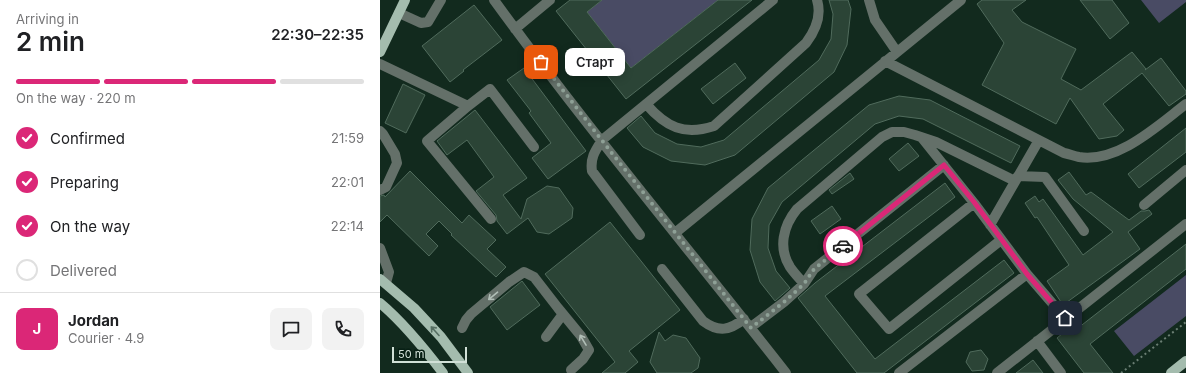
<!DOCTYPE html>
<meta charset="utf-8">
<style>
:root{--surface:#fff;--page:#f2f2f2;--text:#202124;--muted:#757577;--line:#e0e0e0;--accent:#db2777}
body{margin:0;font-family:Inter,sans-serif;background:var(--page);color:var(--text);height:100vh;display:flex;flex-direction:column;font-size:15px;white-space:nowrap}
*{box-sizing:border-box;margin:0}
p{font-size:13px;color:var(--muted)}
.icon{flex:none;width:22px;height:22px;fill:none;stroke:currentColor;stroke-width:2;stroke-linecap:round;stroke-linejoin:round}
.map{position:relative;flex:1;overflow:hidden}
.side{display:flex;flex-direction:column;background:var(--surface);width:380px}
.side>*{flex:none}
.scale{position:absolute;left:12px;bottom:10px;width:75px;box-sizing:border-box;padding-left:4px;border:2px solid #d1e0d7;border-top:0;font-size:11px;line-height:14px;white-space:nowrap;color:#d1e0d7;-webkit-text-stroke:3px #082015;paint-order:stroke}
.pin{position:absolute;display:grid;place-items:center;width:34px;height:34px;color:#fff;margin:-17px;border-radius:8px;box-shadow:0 2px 6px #0006}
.courier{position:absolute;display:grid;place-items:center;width:40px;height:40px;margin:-20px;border:3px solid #db2777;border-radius:50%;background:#fff;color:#222;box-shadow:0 1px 5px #0007}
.bubble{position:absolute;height:28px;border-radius:8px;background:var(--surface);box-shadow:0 2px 10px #0003;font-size:13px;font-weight:600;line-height:28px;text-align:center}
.head em{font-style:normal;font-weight:600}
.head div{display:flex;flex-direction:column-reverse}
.head{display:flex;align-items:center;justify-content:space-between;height:68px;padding:0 16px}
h1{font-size:26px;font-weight:600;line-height:30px}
.bar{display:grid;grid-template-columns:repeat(4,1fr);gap:6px 4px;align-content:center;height:48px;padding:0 16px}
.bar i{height:5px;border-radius:3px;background:var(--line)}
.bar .on{background:var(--accent)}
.bar p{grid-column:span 4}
.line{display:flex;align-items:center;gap:10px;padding:0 16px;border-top:1px solid var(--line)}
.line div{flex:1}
.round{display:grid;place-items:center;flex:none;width:42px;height:42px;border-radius:8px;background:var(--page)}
ol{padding:0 16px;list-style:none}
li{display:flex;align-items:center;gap:12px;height:44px}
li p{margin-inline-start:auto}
li .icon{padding:4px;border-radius:50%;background:var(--accent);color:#fff;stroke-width:4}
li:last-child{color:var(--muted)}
li i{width:22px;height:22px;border:2px solid var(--line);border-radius:50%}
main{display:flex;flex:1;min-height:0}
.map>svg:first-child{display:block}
</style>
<main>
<section class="side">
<div class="head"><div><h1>2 min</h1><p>Arriving in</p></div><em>22:30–22:35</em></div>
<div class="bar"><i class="on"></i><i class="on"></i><i class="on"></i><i></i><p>On the way · 220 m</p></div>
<ol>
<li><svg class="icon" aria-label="check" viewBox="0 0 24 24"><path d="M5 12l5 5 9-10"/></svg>Confirmed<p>21:59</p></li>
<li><svg class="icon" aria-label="check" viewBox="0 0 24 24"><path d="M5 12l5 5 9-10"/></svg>Preparing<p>22:01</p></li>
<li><svg class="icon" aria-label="check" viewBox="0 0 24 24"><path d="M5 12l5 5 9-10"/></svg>On the way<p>22:14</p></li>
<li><i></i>Delivered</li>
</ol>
<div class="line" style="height:72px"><b class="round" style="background:var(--accent);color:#fff">J</b><div><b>Jordan</b><p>Courier · 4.9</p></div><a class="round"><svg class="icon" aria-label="chat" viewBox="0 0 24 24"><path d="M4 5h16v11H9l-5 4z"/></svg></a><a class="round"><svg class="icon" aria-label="phone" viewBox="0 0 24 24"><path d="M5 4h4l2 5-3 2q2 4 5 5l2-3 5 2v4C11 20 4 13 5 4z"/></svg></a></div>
</section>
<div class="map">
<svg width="806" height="373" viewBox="0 0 806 373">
<rect width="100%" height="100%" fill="#122a1e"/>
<path fill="#494b64" d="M 222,0 L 338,0 L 251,68 L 207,12 Z
M 761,0 L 806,0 L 806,2 L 779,23 Z
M 806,275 L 806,316 L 754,356 L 734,331 Z"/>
<path fill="#2b4436" stroke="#506b5c" d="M 190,0 L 222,0 L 207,12 L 251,68 L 338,0 L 372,0 L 246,99 L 176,11 Z
M 449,0 L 468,0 L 471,9 L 467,45 L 454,72 L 355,155 L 325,165 L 291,161 L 263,147 L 247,128 L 261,116 L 275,133 L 297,144 L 321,147 L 344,140 L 439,60 L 451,39 L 453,14 Z
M 602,0 L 646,0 L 632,10 L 642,22 L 696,49 L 681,79 L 701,90 L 752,52 L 766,69 L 765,70 L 781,58 L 806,91 L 806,94 L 789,106 L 762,73 L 723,104 L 744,130 L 737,136 L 719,139 L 690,98 L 676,124 L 602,85 L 624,43 L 597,4 Z
M 700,0 L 732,0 L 749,23 L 730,39 Z
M 94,5 L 122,40 L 83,70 L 84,71 L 70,82 L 42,46 Z
M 355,63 L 366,78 L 333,104 L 321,89 Z
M 144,68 L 206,151 L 168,179 L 152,158 L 171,143 L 149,113 L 151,111 L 127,80 Z
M 23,84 L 45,95 L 26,133 L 5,123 Z
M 519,96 L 550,100 L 640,146 L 631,163 L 543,119 L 519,116 L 495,124 L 402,202 L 389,225 L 388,248 L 396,271 L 410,288 L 395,301 L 380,282 L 370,250 L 372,219 L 388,188 L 489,105 Z
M 95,110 L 147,178 L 123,195 L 141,219 L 147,199 L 167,186 L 179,188 L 193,208 L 192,218 L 169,234 L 157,232 L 148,218 L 127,234 L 117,221 L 116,215 L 96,191 L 114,177 L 87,140 L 67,155 L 57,141 Z
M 806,128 L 806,152 L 759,188 L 748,174 Z
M 528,143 L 539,156 L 519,171 L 509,159 Z
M 30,171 L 82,223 L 89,215 L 116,240 L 107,249 L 126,267 L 116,277 L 71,235 L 72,234 L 59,221 L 46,234 L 58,246 L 49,256 L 7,215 L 0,222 L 0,196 L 4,195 L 5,197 Z
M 689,172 L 706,195 L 711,192 L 749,220 L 761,211 L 765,211 L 769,210 L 772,214 L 748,232 L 760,249 L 683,305 L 667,281 L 689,265 L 657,217 L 655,218 L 645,203 L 655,196 L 659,202 L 663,199 L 703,255 L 733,232 L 693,199 L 678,180 Z
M 470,173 L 474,179 L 452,194 L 449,190 Z
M 565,183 L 575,197 L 445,296 L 495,359 L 624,260 L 634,273 L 504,373 L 477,373 L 418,298 L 435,283 Z
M 452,206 L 461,219 L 440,234 L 431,221 Z
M 230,222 L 300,310 L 249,351 L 258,362 L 245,373 L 222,373 L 235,362 L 165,274 Z
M 806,244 L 806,269 L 710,344 L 733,373 L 704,373 L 677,338 L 694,324 L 698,328 Z
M 142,281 L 160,305 L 127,330 L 110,307 Z
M 279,332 L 285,341 L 293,335 L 306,338 L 320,358 L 318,368 L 311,373 L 277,373 L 270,362 Z
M 601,350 L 608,359 L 604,370 L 592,371 L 586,362 L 590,352 Z
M 653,360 L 663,373 L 636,373 Z"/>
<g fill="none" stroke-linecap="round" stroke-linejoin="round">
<path stroke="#6a7e73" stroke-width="2" stroke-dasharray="2 3" stroke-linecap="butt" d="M 741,373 L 806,322"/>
<path stroke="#647069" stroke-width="10" d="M 114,0 C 207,128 309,249 406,373
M 489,0 L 495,20 L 517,52
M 19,13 L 41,23 L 48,22 L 61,0
M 135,29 L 170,0
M 505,61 L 684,153 C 689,154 694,156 699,157 C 738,163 777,126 806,104
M 0,64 L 88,106 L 47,141 L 111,219
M 266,104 C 286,127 304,136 334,126 L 426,43 C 435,31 442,16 437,0
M 88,106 L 110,89 L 154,147
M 0,131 L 3,134 L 15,154 L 17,163 L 6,187 L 0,190
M 542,138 L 594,203 L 647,274
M 638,176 L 665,177 L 704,231
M 594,203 L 479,294 L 509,329 L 621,240
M 764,205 L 806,170
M 610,225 L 659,140
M 295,233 L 581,0
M 260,235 L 212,171 C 210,158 215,151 222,140 L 393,0
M 0,248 L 9,272 L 6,283
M 282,269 L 323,321 C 339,333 350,330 364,319
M 424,284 C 420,279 414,273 410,267 C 398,248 403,226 417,209 L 502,137 L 512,132 L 524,132 L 535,135 L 556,142 L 635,181
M 371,327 L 404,302 L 424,284 L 434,269 L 564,165
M 82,328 L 86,320 L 91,314 L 129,282 L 144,272 L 154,277 L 178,308 L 201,336 L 209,350 L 203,359 L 191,370
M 166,337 L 183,314
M 657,341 L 681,373
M 519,373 L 647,274 L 685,318
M 617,373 L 806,224"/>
<path stroke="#a4bcae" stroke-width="10" d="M 0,52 L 25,0
M 0,279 L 34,308 L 61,337 L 88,373
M 0,303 C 24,323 44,348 63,373
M 791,373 L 806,361"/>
</g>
<defs><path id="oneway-shaft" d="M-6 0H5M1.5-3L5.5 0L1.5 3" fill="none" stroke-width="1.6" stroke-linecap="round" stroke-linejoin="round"/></defs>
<g stroke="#b0beb6">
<use href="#oneway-shaft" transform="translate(113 296) rotate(140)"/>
<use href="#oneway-shaft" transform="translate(203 340) rotate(-121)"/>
</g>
<use stroke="#566e62" href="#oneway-shaft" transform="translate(55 331) rotate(-132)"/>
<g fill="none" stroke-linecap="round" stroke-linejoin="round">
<path stroke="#8ea096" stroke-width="4" stroke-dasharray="0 7.2" d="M 161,62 L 231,152 L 371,328 L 404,302 L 424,284 L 434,269 L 463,246"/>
<path stroke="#db2777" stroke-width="5" d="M 463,246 L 564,165 L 594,202 L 647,274 L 685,318"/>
</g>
</svg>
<div class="scale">50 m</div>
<div class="pin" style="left:161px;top:62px;background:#ea580c"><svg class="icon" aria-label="bag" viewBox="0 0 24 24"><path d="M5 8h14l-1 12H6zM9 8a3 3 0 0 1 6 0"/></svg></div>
<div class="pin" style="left:685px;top:318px;background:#1f2937"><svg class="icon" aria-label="home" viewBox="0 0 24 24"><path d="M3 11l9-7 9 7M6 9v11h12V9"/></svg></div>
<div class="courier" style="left:463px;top:246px"><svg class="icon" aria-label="car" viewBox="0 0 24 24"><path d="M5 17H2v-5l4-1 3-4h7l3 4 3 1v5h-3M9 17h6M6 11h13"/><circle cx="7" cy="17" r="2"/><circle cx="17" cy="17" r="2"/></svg></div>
<div class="bubble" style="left:185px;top:48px;width:60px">Старт</div>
</div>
</main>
